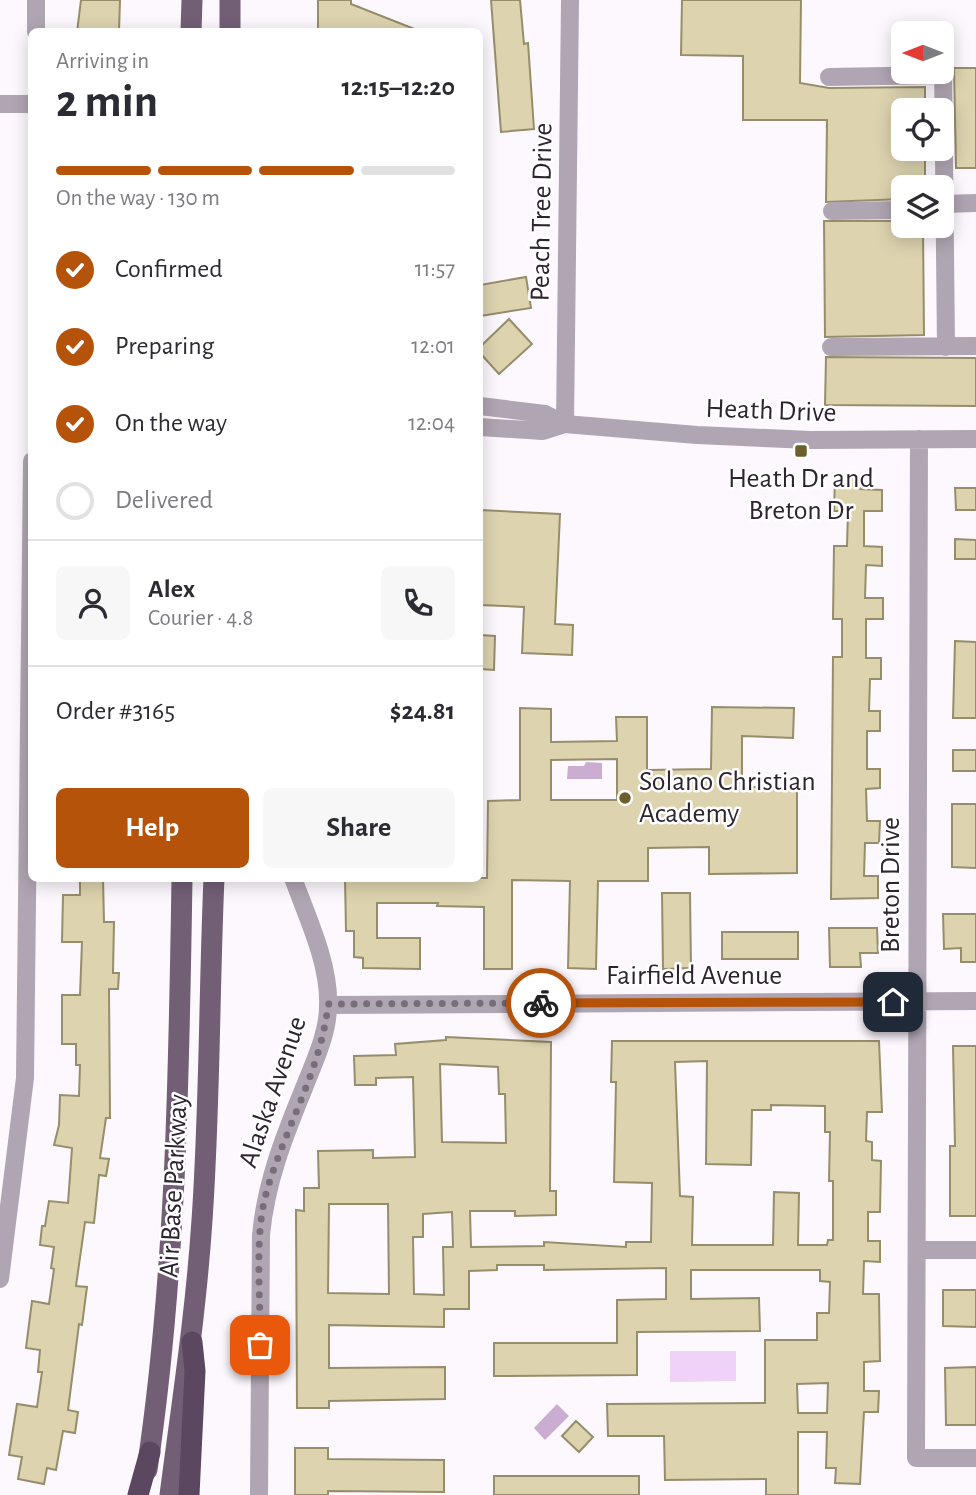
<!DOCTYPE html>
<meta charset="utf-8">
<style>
:root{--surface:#fff;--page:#f7f7f7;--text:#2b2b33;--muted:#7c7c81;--line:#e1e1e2;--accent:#b45309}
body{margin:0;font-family:"Alegreya Sans",sans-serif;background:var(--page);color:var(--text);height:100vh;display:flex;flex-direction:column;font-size:26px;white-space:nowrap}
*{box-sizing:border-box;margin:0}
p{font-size:23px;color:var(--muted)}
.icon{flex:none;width:38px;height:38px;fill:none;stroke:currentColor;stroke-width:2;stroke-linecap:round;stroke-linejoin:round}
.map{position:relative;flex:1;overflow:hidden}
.side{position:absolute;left:28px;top:28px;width:455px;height:854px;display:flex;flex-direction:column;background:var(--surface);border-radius:10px;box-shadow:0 4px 18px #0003}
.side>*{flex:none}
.needle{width:46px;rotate:270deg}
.fabs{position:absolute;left:891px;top:21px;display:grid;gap:14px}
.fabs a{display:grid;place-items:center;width:63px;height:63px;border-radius:10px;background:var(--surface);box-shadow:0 4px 18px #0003;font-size:35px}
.pin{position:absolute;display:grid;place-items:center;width:60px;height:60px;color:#fff;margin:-30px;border-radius:14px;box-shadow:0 4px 10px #0006}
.courier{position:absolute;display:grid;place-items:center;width:70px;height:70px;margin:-35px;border:5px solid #b45309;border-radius:50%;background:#fff;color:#222;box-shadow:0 2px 9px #0007}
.headline em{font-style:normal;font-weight:700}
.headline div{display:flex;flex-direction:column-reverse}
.headline{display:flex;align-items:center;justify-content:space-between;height:119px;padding:0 28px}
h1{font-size:46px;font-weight:700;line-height:52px}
.bar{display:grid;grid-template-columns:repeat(4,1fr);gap:10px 7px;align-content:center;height:84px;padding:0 28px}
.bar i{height:9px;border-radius:5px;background:var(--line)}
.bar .selected{background:var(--accent)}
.bar p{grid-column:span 4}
.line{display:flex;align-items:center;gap:18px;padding:0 28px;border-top:2px solid var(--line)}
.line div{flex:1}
.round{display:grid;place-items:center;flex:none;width:74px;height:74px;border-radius:10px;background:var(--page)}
ol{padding:0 28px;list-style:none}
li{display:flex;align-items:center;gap:21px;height:77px}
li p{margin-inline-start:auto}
li .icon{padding:7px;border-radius:50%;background:var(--accent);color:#fff;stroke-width:4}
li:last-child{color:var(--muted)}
li i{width:38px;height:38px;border:4px solid var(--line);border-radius:50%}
.primary-button{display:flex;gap:14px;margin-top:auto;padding:14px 28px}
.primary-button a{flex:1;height:80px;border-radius:10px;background:var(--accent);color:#fff;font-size:28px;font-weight:700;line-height:80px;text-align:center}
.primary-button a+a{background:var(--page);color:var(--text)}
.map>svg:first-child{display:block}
</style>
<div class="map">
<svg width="976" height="1495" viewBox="0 0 976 1495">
<rect width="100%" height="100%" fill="#fdf8fe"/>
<path fill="#f0d1f7" d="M 670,1351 L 736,1351 L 736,1381 L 670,1382 Z"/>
<path fill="#cbadd2" d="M 586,762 L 602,763 L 602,779 L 567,779 L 568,766 L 584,766 Z
M 557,1404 L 569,1416 L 545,1440 L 534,1428 Z"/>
<path fill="#ddd3af" stroke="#968d6b" stroke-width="2" fill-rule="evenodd" d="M 81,0 L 120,0 L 119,32 L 77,32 Z
M 318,0 L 351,0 L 351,4 L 422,32 L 318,32 Z
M 491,0 L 520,0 L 524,44 L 528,43 L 534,129 L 501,132 Z
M 682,0 L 801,0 L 800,83 L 829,88 L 925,87 L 925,110 L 903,110 L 903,152 L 925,152 L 925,187 L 903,187 L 903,199 L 826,202 L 827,120 L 743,120 L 743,56 L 681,55 Z
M 954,68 L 976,68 L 976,168 L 956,168 Z
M 824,221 L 903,221 L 903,226 L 923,226 L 924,335 L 825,337 Z
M 526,277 L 531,308 L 480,316 L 480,285 Z
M 509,319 L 532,344 L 499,374 L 480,353 L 480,347 Z
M 826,357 L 976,358 L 976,406 L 825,405 Z
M 835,477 L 860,478 L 860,489 L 882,490 L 882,511 L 864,511 L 864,546 L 882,547 L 882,566 L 866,565 L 865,598 L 883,598 L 883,619 L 866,619 L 866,658 L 881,658 L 881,679 L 870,679 L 869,711 L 880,711 L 880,731 L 867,731 L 867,769 L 880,769 L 880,788 L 866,789 L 867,821 L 880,821 L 879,843 L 865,843 L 864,876 L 878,876 L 878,898 L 831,899 L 833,657 L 842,657 L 842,619 L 833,619 L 834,546 L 847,546 L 848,511 L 834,511 Z
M 955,488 L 976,488 L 976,510 L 956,510 Z
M 480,510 L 560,514 L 555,624 L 573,625 L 572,655 L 522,653 L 524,607 L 480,605 Z
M 955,539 L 976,540 L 976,559 L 955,559 Z
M 480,635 L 495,636 L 494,670 L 480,669 Z
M 955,641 L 976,642 L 976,718 L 953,718 Z
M 712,707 L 794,708 L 793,738 L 742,736 L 742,787 L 797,787 L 797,873 L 709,874 L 709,847 L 648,848 L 648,881 L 598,881 L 596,969 L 568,968 L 570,881 L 512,880 L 512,969 L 484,969 L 484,907 L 437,906 L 438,903 L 377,903 L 377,938 L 420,938 L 420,969 L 363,968 L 363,958 L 354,957 L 354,931 L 346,931 L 345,878 L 438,881 L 438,878 L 487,878 L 488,801 L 520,800 L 520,708 L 551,709 L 551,742 L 617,741 L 616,717 L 647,717 L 647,770 L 711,769 ZM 617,759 L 617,800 L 551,800 L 551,760 Z
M 953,750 L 976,750 L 976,771 L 953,771 Z
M 952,804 L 976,804 L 976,868 L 952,867 Z
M 80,878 L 103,878 L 104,922 L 114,922 L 113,973 L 119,973 L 118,989 L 109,989 L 110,1118 L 106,1118 L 100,1158 L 109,1159 L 106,1176 L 99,1175 L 94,1223 L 85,1222 L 76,1286 L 87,1287 L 82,1325 L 79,1324 L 68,1410 L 78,1412 L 75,1433 L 63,1431 L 56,1470 L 47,1468 L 44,1484 L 18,1479 L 22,1457 L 9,1455 L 17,1404 L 37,1407 L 42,1372 L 38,1372 L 40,1350 L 26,1348 L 32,1301 L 49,1304 L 54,1269 L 51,1268 L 54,1247 L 40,1245 L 42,1226 L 45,1226 L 49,1201 L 68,1203 L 72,1148 L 54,1145 L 59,1125 L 60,1095 L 79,1096 L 80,1065 L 76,1065 L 76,1044 L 62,1044 L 62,995 L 80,995 L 82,942 L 62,942 L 63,895 L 80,895 Z
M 662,893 L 690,893 L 691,968 L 663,969 Z
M 943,914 L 976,914 L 976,962 L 961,962 L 961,948 L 944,949 Z
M 829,928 L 877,928 L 878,953 L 860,953 L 861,967 L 830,967 Z
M 722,932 L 798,932 L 798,959 L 722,959 Z
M 446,1037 L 551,1042 L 550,1191 L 556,1191 L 556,1215 L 515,1216 L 515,1211 L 470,1211 L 471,1247 L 544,1246 L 544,1242 L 626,1247 L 626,1242 L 651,1242 L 652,1183 L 614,1182 L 616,1082 L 611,1082 L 612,1041 L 879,1041 L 882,1112 L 867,1112 L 866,1141 L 872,1142 L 872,1160 L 881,1161 L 880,1212 L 868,1212 L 868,1241 L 880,1241 L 880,1262 L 864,1261 L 863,1294 L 879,1294 L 880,1361 L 864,1362 L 864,1391 L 879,1391 L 878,1412 L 864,1412 L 860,1484 L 835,1483 L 836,1468 L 826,1468 L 827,1432 L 798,1432 L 798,1495 L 766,1495 L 766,1479 L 665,1480 L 664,1436 L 608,1436 L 607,1404 L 765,1403 L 765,1340 L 817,1340 L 817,1313 L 829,1313 L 830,1282 L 820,1281 L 820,1270 L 691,1270 L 691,1299 L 759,1298 L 760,1331 L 637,1332 L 637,1375 L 494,1376 L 494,1343 L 617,1343 L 617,1300 L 666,1299 L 666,1268 L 544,1270 L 544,1265 L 497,1265 L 497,1270 L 469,1271 L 469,1309 L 444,1309 L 444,1327 L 329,1325 L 329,1368 L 445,1367 L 445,1399 L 329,1401 L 329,1408 L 297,1408 L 296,1210 L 304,1211 L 304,1188 L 319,1188 L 318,1151 L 373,1150 L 373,1158 L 415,1157 L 413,1077 L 376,1078 L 376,1085 L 355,1085 L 354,1056 L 396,1055 L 395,1044 L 446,1040 ZM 707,1061 L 706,1164 L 751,1165 L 752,1110 L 771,1110 L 771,1105 L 825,1106 L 825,1132 L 830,1132 L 829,1181 L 833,1181 L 833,1240 L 828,1240 L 827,1245 L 798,1245 L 799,1193 L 774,1192 L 773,1245 L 692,1245 L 693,1197 L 680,1196 L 675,1062 ZM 440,1064 L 498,1067 L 499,1094 L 505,1094 L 506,1143 L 442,1142 ZM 329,1204 L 388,1204 L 389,1294 L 328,1293 ZM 452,1212 L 453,1247 L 443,1247 L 444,1295 L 414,1294 L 413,1237 L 423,1237 L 423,1214 ZM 828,1383 L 827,1413 L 798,1413 L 797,1384 Z
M 953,1046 L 976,1046 L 976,1216 L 950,1216 L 950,1146 L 955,1146 Z
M 943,1290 L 976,1290 L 976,1327 L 943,1326 Z
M 976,1367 L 976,1425 L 946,1425 L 945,1368 Z
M 576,1421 L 593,1437 L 579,1452 L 562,1436 Z
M 295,1448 L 328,1448 L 328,1459 L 444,1460 L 444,1492 L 328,1491 L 328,1495 L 295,1495 Z
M 494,1476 L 639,1476 L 639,1495 L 494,1495 Z"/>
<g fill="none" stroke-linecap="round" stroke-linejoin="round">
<path stroke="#b0a5b2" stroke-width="18" d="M 36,32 L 36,0
M 943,60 L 946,347
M 829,77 L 943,75
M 0,104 L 32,104
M 944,204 L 976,203
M 832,211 L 903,210
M 831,347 L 976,346
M 480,406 L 545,414 L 565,424 L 697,435 L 810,440 L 976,439
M 565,424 L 570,0
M 480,427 L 543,431 L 565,424
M 919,439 L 916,1458 L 976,1458
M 329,1005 L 976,1001
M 918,1250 L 976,1250
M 0,1279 L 25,1078 L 32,461
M 259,1495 L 261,1235 C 266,1182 284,1137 304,1088 C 314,1062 328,1034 328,1006 C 330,964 307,917 293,878"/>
<path stroke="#725f76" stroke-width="21" d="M 191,32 L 192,0
M 230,32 L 230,0
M 147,1470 C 176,1275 179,1076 182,878
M 170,1495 C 182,1403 196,1312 202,1220 C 210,1106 209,992 214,878"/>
<path stroke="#5c4761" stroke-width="21" d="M 138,1495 L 150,1452
M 189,1495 L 195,1371 L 192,1342"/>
</g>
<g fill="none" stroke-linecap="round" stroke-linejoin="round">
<path stroke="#766e78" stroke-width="7" stroke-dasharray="0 12.6" d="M 260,1345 C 261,1299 254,1237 266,1194 C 283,1132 322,1068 328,1004 L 541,1003"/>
<path stroke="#b45309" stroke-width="9" d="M 541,1003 L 893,1002"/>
</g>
<g fill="#6c5f2c" stroke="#fff" stroke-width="2.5">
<rect x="794" y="444" width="14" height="14" rx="3.5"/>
<circle cx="625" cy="798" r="7"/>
</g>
<g text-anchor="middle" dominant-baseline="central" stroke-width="5" stroke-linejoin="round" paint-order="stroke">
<g font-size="28" fill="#2e2430" stroke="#fff">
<text transform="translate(542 212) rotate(-89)">Peach Tree Drive</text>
<text transform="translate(771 411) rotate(2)">Heath Drive</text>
<text transform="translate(891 885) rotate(-90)">Breton Drive</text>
<text x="694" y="976">Fairfield Avenue</text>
<text transform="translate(273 1092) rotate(-71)">Alaska Avenue</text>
<text transform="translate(174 1186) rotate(-87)">Air Base Parkway</text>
</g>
<g font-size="28" fill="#2e2430" stroke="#fff">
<text x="801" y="479">Heath Dr and<tspan x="801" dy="32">Breton Dr</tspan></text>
<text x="639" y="782" text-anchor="start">Solano Christian<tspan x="639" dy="32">Academy</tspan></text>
</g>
</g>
</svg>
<div class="fabs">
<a><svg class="needle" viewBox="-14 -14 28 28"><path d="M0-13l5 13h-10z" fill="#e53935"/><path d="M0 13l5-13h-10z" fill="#7c7c81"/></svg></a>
<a><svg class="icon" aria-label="locate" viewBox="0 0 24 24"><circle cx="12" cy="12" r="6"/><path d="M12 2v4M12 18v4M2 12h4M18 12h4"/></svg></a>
<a><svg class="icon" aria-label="layers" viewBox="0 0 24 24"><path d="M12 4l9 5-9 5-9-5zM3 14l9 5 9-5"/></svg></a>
</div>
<div class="pin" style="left:260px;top:1345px;background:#ea580c"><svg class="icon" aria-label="bag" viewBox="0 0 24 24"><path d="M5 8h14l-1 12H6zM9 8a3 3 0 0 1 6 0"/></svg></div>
<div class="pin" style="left:893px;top:1002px;background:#1f2937"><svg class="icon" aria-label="home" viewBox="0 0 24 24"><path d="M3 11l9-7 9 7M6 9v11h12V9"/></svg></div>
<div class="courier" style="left:541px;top:1003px"><svg class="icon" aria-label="bike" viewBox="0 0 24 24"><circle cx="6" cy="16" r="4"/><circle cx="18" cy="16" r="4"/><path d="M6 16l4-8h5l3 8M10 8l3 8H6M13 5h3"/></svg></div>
<section class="side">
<div class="headline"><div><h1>2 min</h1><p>Arriving in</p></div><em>12:15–12:20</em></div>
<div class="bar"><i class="selected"></i><i class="selected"></i><i class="selected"></i><i></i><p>On the way · 130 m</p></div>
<ol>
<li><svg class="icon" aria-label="check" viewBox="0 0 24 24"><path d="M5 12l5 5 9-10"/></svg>Confirmed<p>11:57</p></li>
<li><svg class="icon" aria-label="check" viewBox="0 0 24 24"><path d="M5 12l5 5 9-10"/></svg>Preparing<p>12:01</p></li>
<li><svg class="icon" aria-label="check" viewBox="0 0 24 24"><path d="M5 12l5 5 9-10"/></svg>On the way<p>12:04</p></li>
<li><i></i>Delivered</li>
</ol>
<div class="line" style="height:126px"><a class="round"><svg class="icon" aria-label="person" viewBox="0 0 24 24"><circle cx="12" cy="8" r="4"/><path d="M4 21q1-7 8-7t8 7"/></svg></a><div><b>Alex</b><p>Courier · 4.8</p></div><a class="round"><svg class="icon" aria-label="phone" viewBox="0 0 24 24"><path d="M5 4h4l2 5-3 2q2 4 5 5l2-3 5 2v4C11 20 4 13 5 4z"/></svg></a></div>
<div class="line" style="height:91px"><div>Order #3165</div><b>$24.81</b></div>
<div class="primary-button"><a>Help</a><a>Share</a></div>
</section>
</div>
